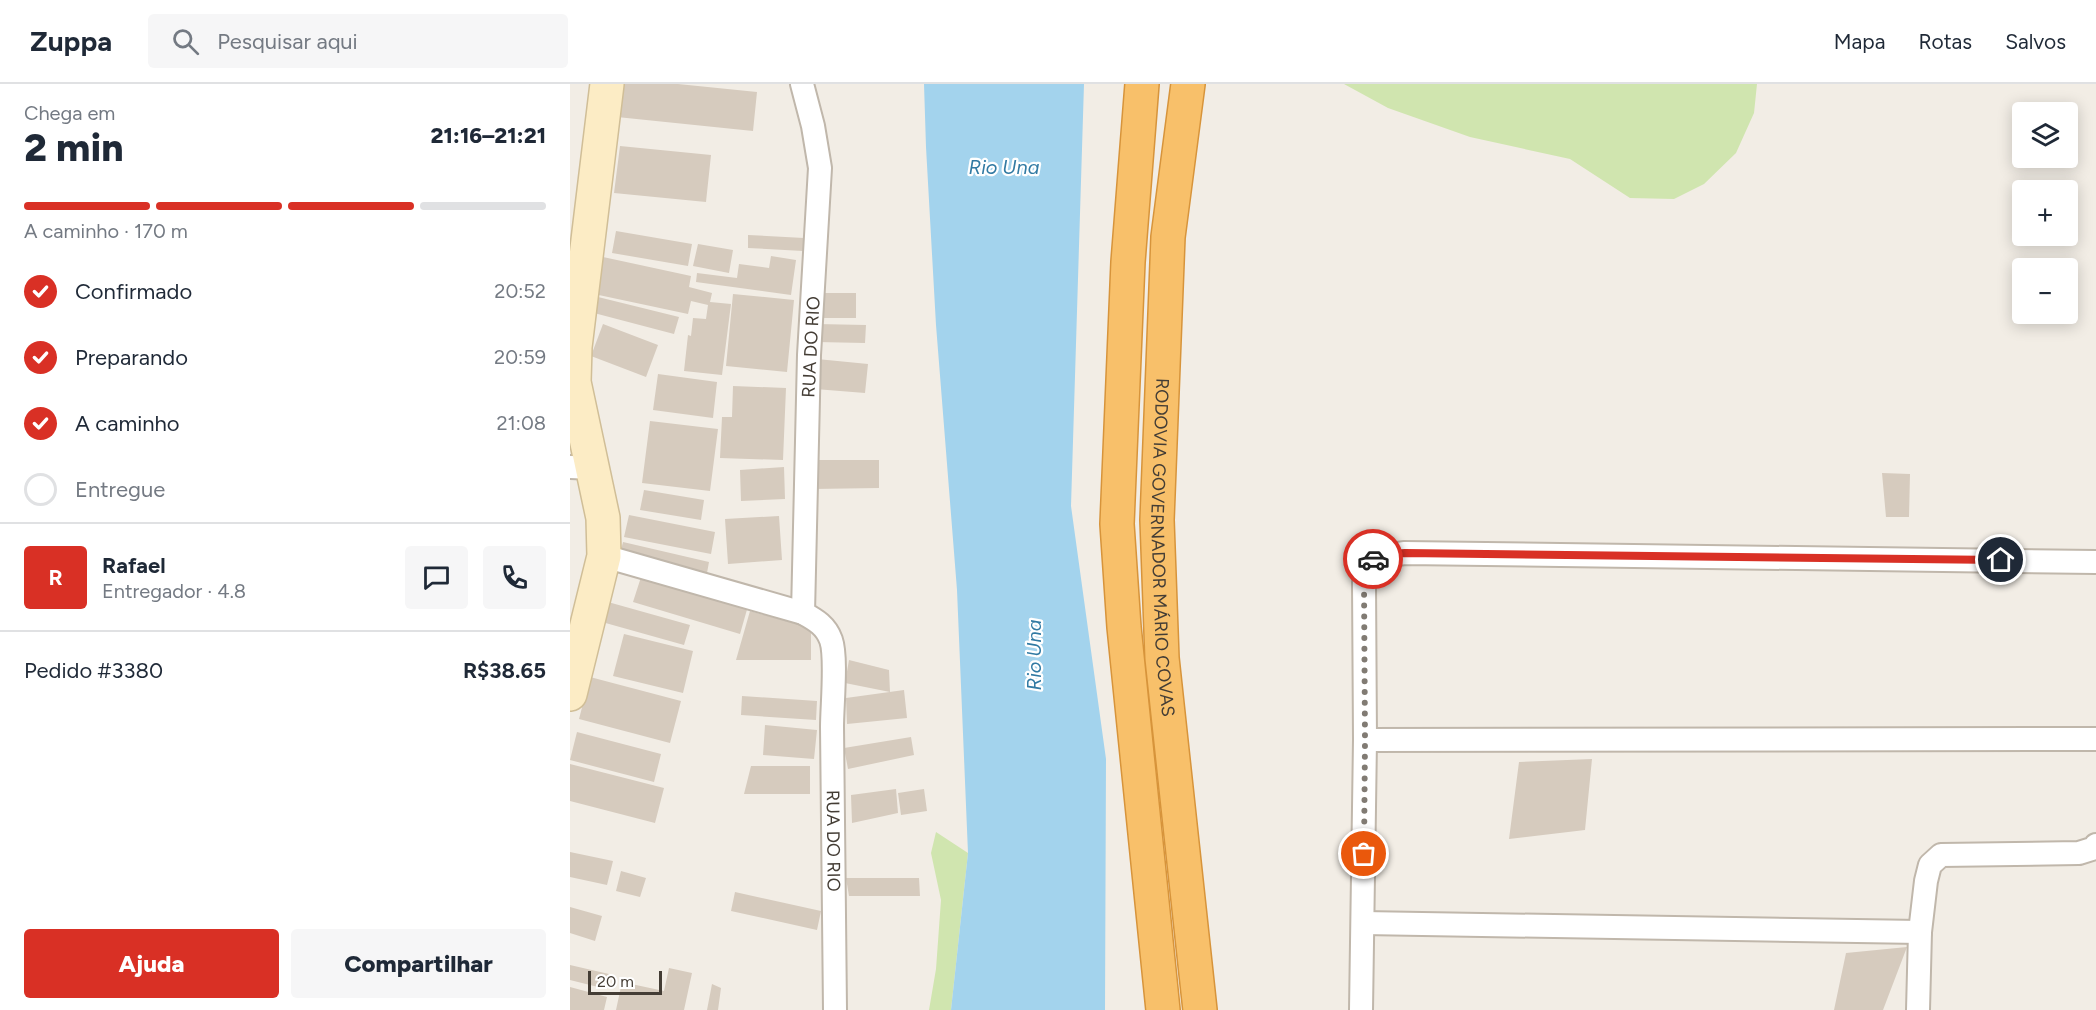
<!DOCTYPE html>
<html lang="pt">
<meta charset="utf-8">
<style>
:root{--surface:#fff;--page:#f6f6f7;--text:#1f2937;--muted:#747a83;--line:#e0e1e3;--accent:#d93025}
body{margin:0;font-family:Figtree,sans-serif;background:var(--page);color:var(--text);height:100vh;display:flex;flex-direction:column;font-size:22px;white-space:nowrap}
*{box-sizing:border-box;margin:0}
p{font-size:20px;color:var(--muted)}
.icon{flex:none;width:33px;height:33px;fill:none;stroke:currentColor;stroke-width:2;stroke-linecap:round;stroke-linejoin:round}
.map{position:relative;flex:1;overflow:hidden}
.panel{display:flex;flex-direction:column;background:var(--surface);width:570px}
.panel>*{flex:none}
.tools{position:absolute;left:1442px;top:18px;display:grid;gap:12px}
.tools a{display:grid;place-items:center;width:66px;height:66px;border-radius:6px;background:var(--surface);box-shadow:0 3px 15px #0003;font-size:30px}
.scale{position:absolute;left:18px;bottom:15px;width:74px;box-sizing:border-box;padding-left:6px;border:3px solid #443d35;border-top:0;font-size:16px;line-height:21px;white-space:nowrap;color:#443d35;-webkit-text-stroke:4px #fff;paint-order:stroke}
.pin{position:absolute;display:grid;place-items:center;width:51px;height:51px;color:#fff;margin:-26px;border:3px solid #fff;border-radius:50%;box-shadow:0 2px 6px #0007}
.courier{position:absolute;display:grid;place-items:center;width:60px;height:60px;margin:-30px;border:4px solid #d93025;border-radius:50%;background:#fff;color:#222;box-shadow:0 2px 8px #0007}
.headline em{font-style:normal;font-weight:800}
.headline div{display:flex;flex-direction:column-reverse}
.headline{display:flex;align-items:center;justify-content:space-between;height:102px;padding:0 24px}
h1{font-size:39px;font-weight:800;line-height:45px}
.bar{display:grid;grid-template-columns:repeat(4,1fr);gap:9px 6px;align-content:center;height:72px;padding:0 24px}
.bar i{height:8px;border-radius:4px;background:var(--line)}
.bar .selected{background:var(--accent)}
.bar p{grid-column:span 4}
.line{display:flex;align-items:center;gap:15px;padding:0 24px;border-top:2px solid var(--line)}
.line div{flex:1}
.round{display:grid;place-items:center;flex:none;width:63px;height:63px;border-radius:6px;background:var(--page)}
ol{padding:0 24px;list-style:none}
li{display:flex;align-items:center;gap:18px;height:66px}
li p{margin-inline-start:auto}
li .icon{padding:6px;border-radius:50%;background:var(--accent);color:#fff;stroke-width:4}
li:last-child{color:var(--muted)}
li i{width:33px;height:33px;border:3px solid var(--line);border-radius:50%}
.button{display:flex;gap:12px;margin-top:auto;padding:12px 24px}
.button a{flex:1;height:69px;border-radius:6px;background:var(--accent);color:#fff;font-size:24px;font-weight:800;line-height:69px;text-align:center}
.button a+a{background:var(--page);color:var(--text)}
header{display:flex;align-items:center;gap:36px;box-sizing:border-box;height:84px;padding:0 30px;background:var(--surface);border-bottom:2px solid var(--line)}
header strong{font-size:28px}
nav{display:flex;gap:33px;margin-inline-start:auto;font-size:21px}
.search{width:420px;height:54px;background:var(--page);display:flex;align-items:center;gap:15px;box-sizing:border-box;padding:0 21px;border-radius:6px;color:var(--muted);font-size:22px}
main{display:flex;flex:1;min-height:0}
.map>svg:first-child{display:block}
</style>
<header>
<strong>Zuppa</strong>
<div class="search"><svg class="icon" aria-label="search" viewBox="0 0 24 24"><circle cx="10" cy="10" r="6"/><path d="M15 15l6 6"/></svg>Pesquisar aqui</div>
<nav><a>Mapa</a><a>Rotas</a><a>Salvos</a></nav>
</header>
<main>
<section class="panel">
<div class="headline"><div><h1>2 min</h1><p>Chega em</p></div><em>21:16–21:21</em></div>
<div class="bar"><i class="selected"></i><i class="selected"></i><i class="selected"></i><i></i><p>A caminho · 170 m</p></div>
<ol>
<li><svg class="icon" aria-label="check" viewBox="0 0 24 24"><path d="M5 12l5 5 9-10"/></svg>Confirmado<p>20:52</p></li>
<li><svg class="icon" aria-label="check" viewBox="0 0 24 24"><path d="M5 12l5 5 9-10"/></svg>Preparando<p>20:59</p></li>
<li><svg class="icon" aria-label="check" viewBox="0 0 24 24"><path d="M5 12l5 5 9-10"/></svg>A caminho<p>21:08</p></li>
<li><i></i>Entregue</li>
</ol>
<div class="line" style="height:108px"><b class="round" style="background:var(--accent);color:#fff">R</b><div><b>Rafael</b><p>Entregador · 4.8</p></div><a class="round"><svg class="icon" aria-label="chat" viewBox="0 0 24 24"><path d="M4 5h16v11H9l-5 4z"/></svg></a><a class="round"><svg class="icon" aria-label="phone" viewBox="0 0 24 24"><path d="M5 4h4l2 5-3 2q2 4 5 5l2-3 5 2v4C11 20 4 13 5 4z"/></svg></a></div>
<div class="line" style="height:78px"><div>Pedido #3380</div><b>R$38.65</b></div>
<div class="button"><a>Ajuda</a><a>Compartilhar</a></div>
</section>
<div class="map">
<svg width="1526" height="926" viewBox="0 0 1526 926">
<rect width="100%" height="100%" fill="#f2ede5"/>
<path fill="#d0e5af" d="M 774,0 L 1187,0 L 1184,29 L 1166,69 L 1134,100 L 1104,115 L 1060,114 L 1000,75 L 900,53 L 818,24 Z
M 366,748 L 398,769 L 381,926 L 359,926 L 366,885 L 371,816 L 361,769 Z"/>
<path fill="#a3d3ed" d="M 354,0 L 514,0 L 501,422 L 536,675 L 535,926 L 381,926 L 398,769 L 387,506 L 366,241 L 356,63 Z"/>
<path fill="#d6cbbe" d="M 50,0 L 108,0 L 187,8 L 183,47 L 47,33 Z
M 50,62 L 141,71 L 136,118 L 44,109 Z
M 46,147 L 122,160 L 118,182 L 42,169 Z
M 178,151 L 234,154 L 233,167 L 178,164 Z
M 128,160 L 163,166 L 159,189 L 123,182 Z
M 201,172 L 226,176 L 221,211 L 126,198 L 127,189 L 167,194 L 169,180 L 199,184 Z
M 33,173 L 121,192 L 119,203 L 142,209 L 140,218 L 161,220 L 152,291 L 114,287 L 118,251 L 121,252 L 123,234 L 136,235 L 138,221 L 121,217 L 118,230 L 24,210 Z
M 251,209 L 286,209 L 286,234 L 250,234 Z
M 163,210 L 224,216 L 217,288 L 156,282 Z
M 28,213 L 109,233 L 104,250 L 24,229 Z
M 33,240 L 88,261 L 76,293 L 21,272 Z
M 247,240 L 296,241 L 295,259 L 247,258 Z
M 247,275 L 298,280 L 295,309 L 245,305 Z
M 88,290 L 147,298 L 143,334 L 83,326 Z
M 163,302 L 216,304 L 213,376 L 150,374 L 152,333 L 162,333 Z
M 80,337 L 148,345 L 140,407 L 72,399 Z
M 243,376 L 309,376 L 309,404 L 243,405 Z
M 214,383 L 215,415 L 171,417 L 170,386 Z
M 1312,389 L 1340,390 L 1339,433 L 1316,433 Z
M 74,406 L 134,416 L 131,436 L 70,426 Z
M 59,431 L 145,448 L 141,470 L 54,453 Z
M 209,432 L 212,476 L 158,480 L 155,435 Z
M 53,458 L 139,478 L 137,489 L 50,470 Z
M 72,490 L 178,522 L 170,550 L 63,518 Z
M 38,518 L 120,541 L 114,561 L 32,538 Z
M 180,527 L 241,544 L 241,576 L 166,576 Z
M 54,550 L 123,567 L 113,609 L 43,592 Z
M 279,576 L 319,586 L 320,608 L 275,599 Z
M 20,593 L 111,617 L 100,659 L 9,635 Z
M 334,606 L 337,634 L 277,640 L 276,614 Z
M 172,612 L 247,617 L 246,636 L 171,631 Z
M 195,641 L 247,646 L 244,675 L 193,671 Z
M 7,648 L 91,670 L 84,698 L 0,676 Z
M 341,653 L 344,671 L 278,685 L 274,664 Z
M 1022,675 L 1015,746 L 939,755 L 949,678 Z
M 0,680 L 94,704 L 85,739 L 0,717 Z
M 181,682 L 240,682 L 240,710 L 174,710 Z
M 326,705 L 328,729 L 282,739 L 281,711 Z
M 354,705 L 357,727 L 331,731 L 328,709 Z
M 0,768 L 43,777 L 37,801 L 0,793 Z
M 51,787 L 76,794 L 70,813 L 46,807 Z
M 276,794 L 349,794 L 350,812 L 279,812 Z
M 165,808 L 251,827 L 247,846 L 161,827 Z
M 0,823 L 32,832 L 25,857 L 0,849 Z
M 1337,863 L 1313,926 L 1264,926 L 1276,869 Z
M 0,881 L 39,890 L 36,905 L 0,896 Z
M 99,884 L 122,889 L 114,926 L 46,926 L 52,898 L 94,907 Z
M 142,900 L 151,904 L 148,926 L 137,926 Z
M 0,903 L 37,913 L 34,926 L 0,926 Z"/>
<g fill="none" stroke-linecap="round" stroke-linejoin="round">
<g stroke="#c0b7ab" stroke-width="26">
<g id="street">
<path d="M 232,0 L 243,42 L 250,84 L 239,271 L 233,529"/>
<path d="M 0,383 L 23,384"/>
<path id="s1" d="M 34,472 L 233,529 C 246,536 256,542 261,556 C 267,573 262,622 262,643 C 263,737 264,832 265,926"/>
<path d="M 795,656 L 1526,655"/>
<path d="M 793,839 L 1350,848"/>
<path d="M 791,926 L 795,656 L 794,499 L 798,482 L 805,473 L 835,469 L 1526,478"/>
<path d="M 1348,926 L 1350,848 L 1356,797 L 1360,781 L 1371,771 L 1509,769 L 1525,764 L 1526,761"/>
</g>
</g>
<g stroke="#d0be97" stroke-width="36">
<path id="secondary" d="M 0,610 L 34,472 L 33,434 L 4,298 L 5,263 L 37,0"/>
</g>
<g stroke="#d7943b" stroke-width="36">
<g id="highway">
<path d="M 572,0 L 558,178 L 547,440 L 554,543 L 593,926"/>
<path id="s2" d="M 618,0 L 598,153 L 587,436 L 592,574 L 630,926"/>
</g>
</g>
<use href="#street" stroke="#fff" stroke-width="22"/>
<use href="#secondary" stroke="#fcecc5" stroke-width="33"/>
<use href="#highway" stroke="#f8c06a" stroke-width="33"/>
</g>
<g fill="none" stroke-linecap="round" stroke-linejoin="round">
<path stroke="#817b73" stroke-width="6" stroke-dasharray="0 10.8" d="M 794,770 L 795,656 L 794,499 L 798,482 L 803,475"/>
<path stroke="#d93025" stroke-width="8" d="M 803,475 C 811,469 825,470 835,469 L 1431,476"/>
</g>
<g text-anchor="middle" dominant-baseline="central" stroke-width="4.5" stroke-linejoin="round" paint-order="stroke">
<g font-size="18" fill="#443d35" stroke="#fff">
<text transform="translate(241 263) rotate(-87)">RUA DO RIO</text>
<text stroke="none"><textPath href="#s2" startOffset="465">RODOVIA GOVERNADOR MÁRIO COVAS</textPath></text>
<text stroke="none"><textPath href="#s1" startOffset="448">RUA DO RIO</textPath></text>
</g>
<g font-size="20" font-style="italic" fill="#317aa3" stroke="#fff">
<text x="434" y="83">Rio Una</text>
<text transform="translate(464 571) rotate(-90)">Rio Una</text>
</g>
</g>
</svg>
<div class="tools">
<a><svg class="icon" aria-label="layers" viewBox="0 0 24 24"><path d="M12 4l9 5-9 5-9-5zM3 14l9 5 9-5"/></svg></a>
<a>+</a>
<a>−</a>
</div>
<div class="scale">20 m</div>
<div class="pin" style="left:794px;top:770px;background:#ea580c"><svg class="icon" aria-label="bag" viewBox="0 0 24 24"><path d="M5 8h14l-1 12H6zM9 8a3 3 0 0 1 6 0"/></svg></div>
<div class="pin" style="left:1431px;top:476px;background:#1f2937"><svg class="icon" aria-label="home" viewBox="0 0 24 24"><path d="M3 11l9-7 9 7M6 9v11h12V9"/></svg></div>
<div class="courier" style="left:803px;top:475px"><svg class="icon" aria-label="car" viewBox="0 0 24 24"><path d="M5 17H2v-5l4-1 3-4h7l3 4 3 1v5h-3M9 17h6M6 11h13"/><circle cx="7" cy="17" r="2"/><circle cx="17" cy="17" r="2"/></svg></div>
</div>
</main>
